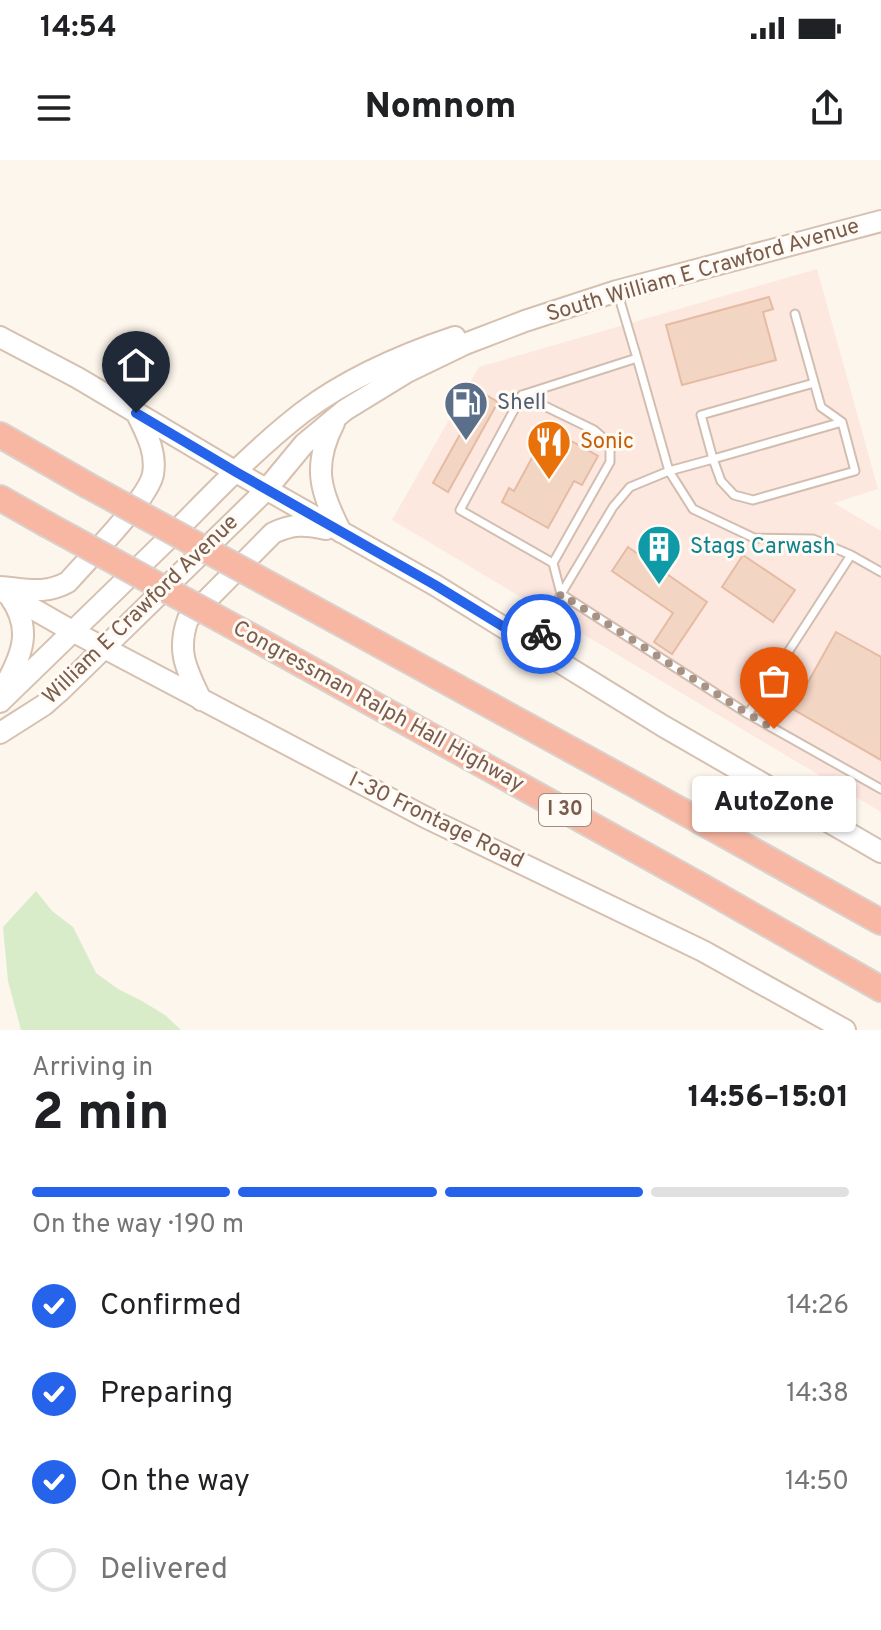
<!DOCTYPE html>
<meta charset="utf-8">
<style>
:root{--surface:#fff;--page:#f6f6f6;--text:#202124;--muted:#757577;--line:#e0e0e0;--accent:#2563eb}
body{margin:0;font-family:Overpass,sans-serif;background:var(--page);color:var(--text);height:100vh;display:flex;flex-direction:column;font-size:30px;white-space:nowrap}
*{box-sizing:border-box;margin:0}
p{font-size:26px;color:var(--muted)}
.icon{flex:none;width:44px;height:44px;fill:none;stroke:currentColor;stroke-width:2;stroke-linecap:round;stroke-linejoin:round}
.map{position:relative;height:870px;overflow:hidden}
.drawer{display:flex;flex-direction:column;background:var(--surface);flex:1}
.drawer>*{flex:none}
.pin{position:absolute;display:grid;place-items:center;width:68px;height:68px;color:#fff;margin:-82px -34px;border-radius:50% 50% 50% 0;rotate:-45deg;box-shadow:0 0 8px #0007}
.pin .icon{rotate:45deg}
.courier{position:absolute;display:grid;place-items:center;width:80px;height:80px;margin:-40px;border:6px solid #2563eb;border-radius:50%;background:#fff;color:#222;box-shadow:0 2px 10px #0007}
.bubble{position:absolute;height:56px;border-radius:8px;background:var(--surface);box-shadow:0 2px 6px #0004;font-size:26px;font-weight:800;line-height:56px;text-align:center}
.summary em{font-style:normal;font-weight:800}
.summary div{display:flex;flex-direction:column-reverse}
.summary{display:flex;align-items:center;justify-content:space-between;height:136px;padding:0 32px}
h1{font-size:52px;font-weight:800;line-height:60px}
.bar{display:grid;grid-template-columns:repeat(4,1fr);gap:12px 8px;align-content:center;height:96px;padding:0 32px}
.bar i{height:10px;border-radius:6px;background:var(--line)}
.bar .on{background:var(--accent)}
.bar p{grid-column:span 4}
ol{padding:0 32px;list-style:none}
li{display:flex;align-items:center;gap:24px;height:88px}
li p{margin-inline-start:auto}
li .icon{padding:8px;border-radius:50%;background:var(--accent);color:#fff;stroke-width:4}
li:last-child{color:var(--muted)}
li i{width:44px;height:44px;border:4px solid var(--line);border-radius:50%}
.status{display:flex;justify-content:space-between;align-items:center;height:56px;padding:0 40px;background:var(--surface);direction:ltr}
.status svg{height:22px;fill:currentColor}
header{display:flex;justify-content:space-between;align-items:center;height:104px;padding:0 32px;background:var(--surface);font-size:36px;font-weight:800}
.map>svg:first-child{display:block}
</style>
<div class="status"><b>14:54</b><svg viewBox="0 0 49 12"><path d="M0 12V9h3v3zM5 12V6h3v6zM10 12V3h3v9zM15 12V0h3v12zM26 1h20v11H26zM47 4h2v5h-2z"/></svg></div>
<header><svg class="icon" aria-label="menu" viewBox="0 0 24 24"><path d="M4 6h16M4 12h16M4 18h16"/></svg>Nomnom<svg class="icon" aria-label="share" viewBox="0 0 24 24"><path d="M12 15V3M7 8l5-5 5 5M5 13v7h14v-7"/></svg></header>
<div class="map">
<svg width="881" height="870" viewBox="0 0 881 870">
<rect width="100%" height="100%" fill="#fdf6ec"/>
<path fill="#fde8e0" d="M 817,109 L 878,329 L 834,343 L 881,371 L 881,652 L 392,360 L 479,207 Z"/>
<path fill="#d8ecc9" d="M 36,731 L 52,751 L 73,767 L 96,813 L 118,829 L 142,841 L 165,855 L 181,870 L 21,870 L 8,821 L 3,767 Z"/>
<path fill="#f3d5c3" stroke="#e6bba3" stroke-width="2" d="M 769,137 L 773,149 L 763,152 L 776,200 L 682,225 L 666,165 Z
M 483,233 L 498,242 L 448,332 L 433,323 Z
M 548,268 L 598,296 L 582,325 L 574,321 L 548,368 L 502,342 L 509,328 L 514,331 Z
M 628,387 L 707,442 L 672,494 L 654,482 L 673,453 L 612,411 Z
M 743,395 L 795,430 L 773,462 L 722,427 Z
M 836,472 L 881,497 L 881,600 L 784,544 L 802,533 Z"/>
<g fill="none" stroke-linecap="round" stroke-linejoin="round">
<g stroke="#d1beb0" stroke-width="11">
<path id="service" d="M 795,154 L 821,247 L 842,262 L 855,311 L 753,340 L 734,335 L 721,321 L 713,299 L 669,311 L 693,349 L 754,378 L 813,379 L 851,395 L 881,412
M 637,198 L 669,311 L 630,327 L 613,347 L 561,434 L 748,554
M 814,223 L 701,255 L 713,299 L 842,262
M 522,235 L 594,270 L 610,284 L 610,302 L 553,403
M 851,395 L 748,554 L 881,629
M 535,486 L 561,434 L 553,403 L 460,350 L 522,235 L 637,198 L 618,134"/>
</g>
<g stroke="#d6c0b0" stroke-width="24">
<path id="secondary" d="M 0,177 L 78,218 L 236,312 L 435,425 L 663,566 L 881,692
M 334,263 C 312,306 320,331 341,372
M 0,427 C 26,429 45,435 68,422 C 87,400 149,338 153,314 C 157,292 146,273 137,254
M 0,430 L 72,471 L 425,657 L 703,791 L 845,870
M 3,530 C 21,495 35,470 8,434
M 201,540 C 187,510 176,492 188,459 L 273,373 C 292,364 305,364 326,369
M 0,542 C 57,487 113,432 170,377 C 213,334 255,289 303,252 C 348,218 401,195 455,177
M 0,573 L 44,545 L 60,531 L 266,330 L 304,284 L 345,250 L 407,212 L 465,184 L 525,161 L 617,131 L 881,61"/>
</g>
<g stroke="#dad1cd" stroke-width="28">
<path id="motorway" d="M 0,275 L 87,325
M 0,338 L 46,364
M 298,440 L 630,622 L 881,762
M 247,474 L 701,726 L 881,829"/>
</g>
<use href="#service" stroke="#fff" stroke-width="7"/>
<use href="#secondary" stroke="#fff" stroke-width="20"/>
<use href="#motorway" stroke="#f7b7a3" stroke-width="24"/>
<g stroke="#dad1cd" stroke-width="28" stroke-linecap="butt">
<path id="motorway-bridge" d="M 87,325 L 298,440
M 46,364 L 247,474"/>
</g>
<use href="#motorway-bridge" stroke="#f7b7a3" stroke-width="24"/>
</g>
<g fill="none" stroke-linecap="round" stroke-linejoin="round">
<path stroke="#a89285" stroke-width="8" stroke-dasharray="0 14.4" d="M 541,474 L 561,434 L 748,554 L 774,569"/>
<path stroke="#2563eb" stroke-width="10" d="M 136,253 L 236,312 L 435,425 L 535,486 L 541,474"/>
</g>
<defs>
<g id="fuel-pin" transform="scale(2.3)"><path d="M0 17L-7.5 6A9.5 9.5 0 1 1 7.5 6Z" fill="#5c6f8a" stroke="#fffaf3"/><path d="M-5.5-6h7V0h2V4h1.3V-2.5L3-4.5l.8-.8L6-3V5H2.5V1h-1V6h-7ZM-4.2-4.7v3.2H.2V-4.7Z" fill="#fff"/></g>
<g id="restaurant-pin" transform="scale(2.3)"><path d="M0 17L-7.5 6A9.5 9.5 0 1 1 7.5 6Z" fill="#e8710a" stroke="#fffaf3"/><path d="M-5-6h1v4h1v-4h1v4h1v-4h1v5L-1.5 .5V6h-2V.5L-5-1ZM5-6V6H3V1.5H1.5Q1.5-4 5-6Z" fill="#fff"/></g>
<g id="building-pin" transform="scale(2.3)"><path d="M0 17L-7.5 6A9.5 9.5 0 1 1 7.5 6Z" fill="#0f9aa8" stroke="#fffaf3"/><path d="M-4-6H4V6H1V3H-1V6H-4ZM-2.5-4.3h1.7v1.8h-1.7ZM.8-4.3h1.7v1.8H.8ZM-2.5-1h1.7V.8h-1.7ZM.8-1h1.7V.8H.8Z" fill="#fff"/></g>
</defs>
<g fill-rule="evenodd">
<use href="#fuel-pin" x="466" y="243"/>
<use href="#restaurant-pin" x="549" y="282"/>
<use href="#building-pin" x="659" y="387"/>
</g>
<g text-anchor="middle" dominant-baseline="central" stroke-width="6" stroke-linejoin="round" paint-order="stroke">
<rect fill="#fffaf3" stroke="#a28b7f" stroke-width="2" x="539" y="634" width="52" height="32" rx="6"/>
<g font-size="20" font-weight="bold" fill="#7a5c4d">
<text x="565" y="650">I 30</text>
</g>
<g font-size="22" fill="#7a5c4d" stroke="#fffaf3">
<text transform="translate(703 111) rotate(-16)">South William E Crawford Avenue</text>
<text transform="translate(141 450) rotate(-44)">William E Crawford Avenue</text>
<text transform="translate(378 547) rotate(29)">Congressman Ralph Hall Highway</text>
<text transform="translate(436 661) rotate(26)">I-30 Frontage Road</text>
</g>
<g font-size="22" fill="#4e5e75" stroke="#fffaf3" text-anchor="start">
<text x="497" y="243">Shell</text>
</g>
<g font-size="22" fill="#c56008" stroke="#fffaf3" text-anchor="start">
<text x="580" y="282">Sonic</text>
</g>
<g font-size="22" fill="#0d838f" stroke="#fffaf3" text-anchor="start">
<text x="690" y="387">Stags Carwash</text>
</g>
</g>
</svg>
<div class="pin" style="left:774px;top:569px;background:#ea580c"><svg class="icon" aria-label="bag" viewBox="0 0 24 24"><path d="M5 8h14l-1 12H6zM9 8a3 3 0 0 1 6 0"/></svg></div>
<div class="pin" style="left:136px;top:253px;background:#1f2937"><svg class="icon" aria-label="home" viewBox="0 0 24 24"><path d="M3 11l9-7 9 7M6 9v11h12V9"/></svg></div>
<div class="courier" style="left:541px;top:474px"><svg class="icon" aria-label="bike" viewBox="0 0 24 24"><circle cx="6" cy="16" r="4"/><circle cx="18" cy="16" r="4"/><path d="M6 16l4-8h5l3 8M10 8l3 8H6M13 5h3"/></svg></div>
<div class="bubble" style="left:692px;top:616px;width:164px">AutoZone</div>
</div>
<section class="drawer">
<div class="summary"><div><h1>2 min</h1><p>Arriving in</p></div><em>14:56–15:01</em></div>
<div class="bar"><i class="on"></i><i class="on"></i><i class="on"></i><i></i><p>On the way · 190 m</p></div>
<ol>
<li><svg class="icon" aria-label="check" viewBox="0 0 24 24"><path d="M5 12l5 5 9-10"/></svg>Confirmed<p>14:26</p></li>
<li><svg class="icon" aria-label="check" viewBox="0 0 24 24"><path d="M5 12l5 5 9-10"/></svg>Preparing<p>14:38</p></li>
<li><svg class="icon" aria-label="check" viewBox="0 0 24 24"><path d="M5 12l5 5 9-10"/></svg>On the way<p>14:50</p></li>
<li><i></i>Delivered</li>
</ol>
</section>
